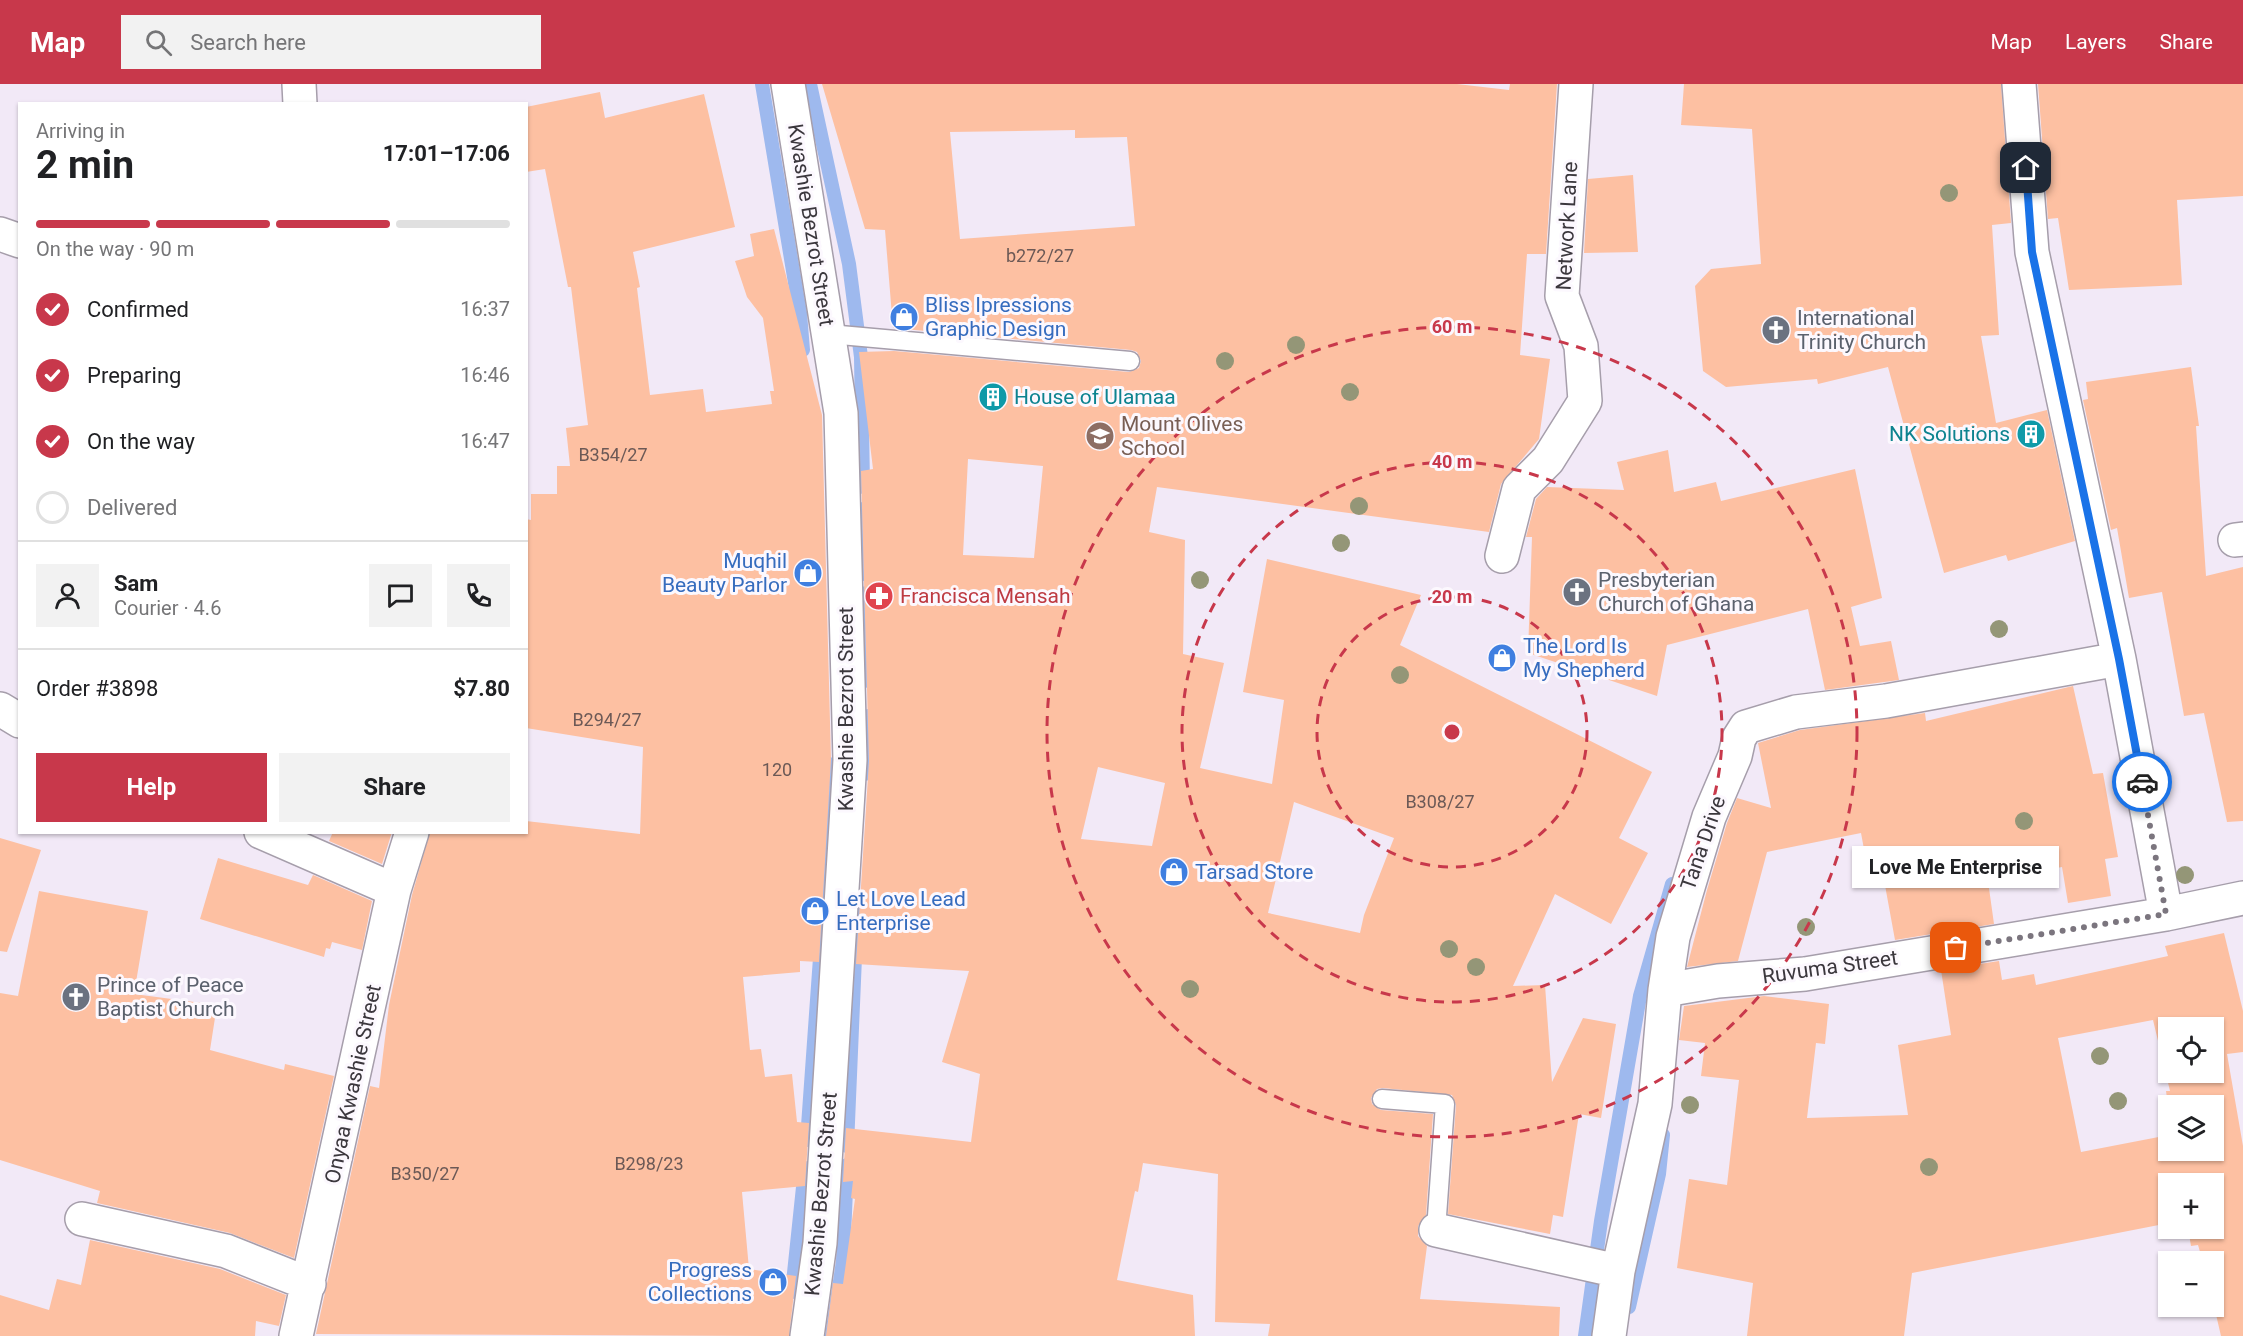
<!DOCTYPE html>
<meta charset="utf-8">
<style>
:root{--surface:#fff;--page:#f2f2f2;--text:#202124;--muted:#757577;--line:#e0e0e0;--accent:#c8384b}
body{margin:0;font-family:Roboto,sans-serif;background:var(--page);color:var(--text);height:100vh;display:flex;flex-direction:column;font-size:22px;white-space:nowrap}
*{box-sizing:border-box;margin:0}
p{font-size:20px;color:var(--muted)}
.icon{flex:none;width:33px;height:33px;fill:none;stroke:currentColor;stroke-width:2;stroke-linecap:round;stroke-linejoin:round}
.map{position:relative;flex:1;overflow:hidden}
.panel{position:absolute;left:18px;top:18px;width:510px;height:732px;display:flex;flex-direction:column;background:var(--surface);border-radius:0px;box-shadow:0 2px 4px #0004}
.panel>*{flex:none}
.controls{position:absolute;left:2158px;top:933px;display:grid;gap:12px}
.controls a{display:grid;place-items:center;width:66px;height:66px;border-radius:0px;background:var(--surface);box-shadow:0 2px 4px #0004;font-size:30px}
.pin{position:absolute;display:grid;place-items:center;width:51px;height:51px;color:#fff;margin:-26px;border-radius:12px;box-shadow:0 3px 9px #0006}
.courier{position:absolute;display:grid;place-items:center;width:60px;height:60px;margin:-30px;border:4px solid #1a73e8;border-radius:50%;background:#fff;color:#222;box-shadow:0 2px 8px #0007}
.bubble{position:absolute;height:42px;border-radius:0px;background:var(--surface);box-shadow:0 2px 4px #0004;font-size:20px;font-weight:700;line-height:42px;text-align:center}
.overview em{font-style:normal;font-weight:700}
.overview div{display:flex;flex-direction:column-reverse}
.overview{display:flex;align-items:center;justify-content:space-between;height:102px;padding:0 18px}
h1{font-size:39px;font-weight:700;line-height:45px}
.bar{display:grid;grid-template-columns:repeat(4,1fr);gap:9px 6px;align-content:center;height:72px;padding:0 18px}
.bar i{height:8px;border-radius:4px;background:var(--line)}
.bar .selected{background:var(--accent)}
.bar p{grid-column:span 4}
.line{display:flex;align-items:center;gap:15px;padding:0 18px;border-top:2px solid var(--line)}
.line div{flex:1}
.round{display:grid;place-items:center;flex:none;width:63px;height:63px;border-radius:0px;background:var(--page)}
ol{padding:0 18px;list-style:none}
li{display:flex;align-items:center;gap:18px;height:66px}
li p{margin-inline-start:auto}
li .icon{padding:6px;border-radius:50%;background:var(--accent);color:#fff;stroke-width:4}
li:last-child{color:var(--muted)}
li i{width:33px;height:33px;border:3px solid var(--line);border-radius:50%}
.cta{display:flex;gap:12px;margin-top:auto;padding:12px 18px}
.cta a{flex:1;height:69px;border-radius:0px;background:var(--accent);color:#fff;font-size:24px;font-weight:700;line-height:69px;text-align:center}
.cta a+a{background:var(--page);color:var(--text)}
header{display:flex;align-items:center;gap:36px;box-sizing:border-box;height:84px;padding:0 30px;background:var(--accent);color:#fff}
header strong{font-size:28px}
nav{display:flex;gap:33px;margin-inline-start:auto;font-size:21px}
.search{width:420px;height:54px;background:var(--page);display:flex;align-items:center;gap:15px;box-sizing:border-box;padding:0 21px;border-radius:0px;color:var(--muted);font-size:22px}
.map>svg:first-child{display:block}
</style>
<header>
<strong>Map</strong>
<div class="search"><svg class="icon" aria-label="search" viewBox="0 0 24 24"><circle cx="10" cy="10" r="6"/><path d="M15 15l6 6"/></svg>Search here</div>
<nav><a>Map</a><a>Layers</a><a>Share</a></nav>
</header>
<div class="map">
<svg width="2243" height="1252" viewBox="0 0 2243 1252">
<rect width="100%" height="100%" fill="#f2e9f7"/>
<g fill="none" stroke-linecap="round" stroke-linejoin="round">
<path stroke="#9eb9ee" stroke-width="14" d="M 762,0 L 800,229 L 803,266
M 810,0 L 849,180 L 861,273 L 863,403
M 863,425 L 864,490
M 866,509 L 863,559 L 868,597
M 865,690 L 868,632
M 807,1056 L 830,734 L 829,680
M 847,1062 L 857,826
M 792,1208 L 805,1084
M 1629,1223 L 1659,1090 L 1663,1051
M 832,1252 L 843,1177 L 847,1081
M 1585,1252 L 1601,1137 L 1640,912 L 1672,800"/>
</g>
<path fill="#fdc0a2" fill-rule="evenodd" d="M 822,0 L 1457,0 L 1509,6 L 1510,0 L 1557,0 L 1546,170 L 1527,170 L 1520,271 L 1550,275 L 1539,355 L 1501,400 L 1489,448 L 1157,403 L 1149,448 L 1185,456 L 1183,570 L 1224,579 L 1200,684 L 1272,700 L 1284,616 L 1243,608 L 1267,475 L 1421,511 L 1400,561 L 1652,688 L 1619,754 L 1648,769 L 1611,840 L 1555,810 L 1513,902 L 1545,901 L 1552,998 L 1583,934 L 1616,940 L 1601,1034 L 1579,1030 L 1563,1133 L 1553,1131 L 1550,1150 L 1448,1130 L 1456,1021 L 1452,1011 L 1383,1004 L 1377,1005 L 1371,1014 L 1372,1020 L 1381,1026 L 1433,1030 L 1426,1131 L 1418,1142 L 1418,1152 L 1427,1162 L 1420,1215 L 1560,1223 L 1559,1252 L 1268,1252 L 1270,1240 L 1215,1238 L 1218,1090 L 1143,1079 L 1138,1108 L 1135,1107 L 1117,1196 L 1193,1211 L 1195,1252 L 826,1252 L 833,1199 L 843,1200 L 855,1115 L 851,1114 L 853,1097 L 843,1098 L 846,1044 L 971,1058 L 980,990 L 942,978 L 969,887 L 856,880 L 869,677 L 861,387 L 873,385 L 859,268 L 894,267 L 1129,288 L 1139,284 L 1141,277 L 1137,268 L 1131,266 L 893,244 L 885,146 L 865,145 ZM 1075,46 L 1075,54 L 1127,53 L 1135,142 L 960,155 L 950,48 ZM 968,375 L 1043,382 L 1034,474 L 963,471 ZM 1098,683 L 1165,699 L 1152,762 L 1081,755 ZM 1294,718 L 1394,754 L 1364,831 L 1360,849 L 1268,829 Z
M 1684,0 L 2001,0 L 2011,139 L 1992,141 L 1999,251 L 1981,252 L 1996,339 L 2047,326 L 2075,457 L 2008,477 L 2006,471 L 1944,489 L 1888,283 L 1818,300 L 1817,295 L 1726,303 L 1703,287 L 1695,202 L 1711,185 L 1761,180 L 1752,45 L 1681,41 Z
M 2038,0 L 2243,0 L 2243,112 L 2177,116 L 2182,201 L 2069,206 L 2058,134 L 2048,135 Z
M 600,8 L 605,34 L 704,10 L 735,143 L 633,168 L 640,203 L 637,204 L 650,311 L 703,305 L 706,328 L 772,320 L 770,307 L 774,307 L 763,234 L 747,213 L 735,177 L 754,172 L 750,150 L 774,145 L 822,331 L 831,676 L 819,878 L 800,877 L 800,888 L 743,893 L 750,966 L 761,965 L 765,993 L 792,990 L 797,1038 L 809,1039 L 805,1102 L 742,1108 L 749,1185 L 796,1192 L 789,1252 L 316,1250 L 370,1002 L 379,1004 L 389,921 L 412,811 L 430,748 L 526,748 L 526,737 L 640,750 L 643,663 L 526,644 L 526,435 L 531,436 L 531,410 L 557,410 L 557,382 L 570,382 L 566,344 L 588,341 L 571,203 L 568,203 L 545,85 L 526,88 L 526,23 Z
M 1633,91 L 1638,168 L 1584,169 L 1588,95 Z
M 2191,283 L 2199,342 L 2196,342 L 2206,492 L 2243,483 L 2243,737 L 2227,738 L 2204,629 L 2184,632 L 2162,508 L 2129,514 L 2117,444 L 2111,446 L 2083,316 L 2088,315 L 2086,298 Z
M 1668,366 L 1674,408 L 1716,398 L 1721,417 L 1855,385 L 1882,514 L 1851,523 L 1860,562 L 1891,557 L 1899,596 L 1825,606 L 1808,525 L 1667,561 L 1657,612 L 1528,569 L 1532,453 L 1526,453 L 1536,415 L 1547,403 L 1624,406 L 1617,378 Z
M 2073,602 L 2093,690 L 2103,689 L 2118,773 L 2105,775 L 2111,812 L 2068,819 L 2062,783 L 1988,797 L 1994,840 L 1895,856 L 1880,774 L 1866,776 L 1861,749 L 1767,768 L 1738,877 L 1687,883 L 1707,806 L 1727,739 L 1737,714 L 1771,724 L 1758,659 L 1800,646 L 1925,629 L 1926,637 Z
M 333,748 L 392,748 L 382,780 L 329,757 Z
M 0,754 L 41,766 L 7,868 L 0,867 Z
M 218,774 L 308,801 L 313,791 L 372,817 L 362,866 L 332,858 L 330,865 L 326,864 L 324,873 L 200,835 Z
M 39,807 L 148,827 L 134,910 L 217,921 L 210,966 L 284,986 L 285,980 L 334,992 L 294,1174 L 230,1149 L 97,1119 L 100,1107 L 0,1076 L 0,909 L 18,912 Z
M 2224,849 L 2243,927 L 2243,968 L 2227,970 L 2243,1062 L 2243,1252 L 2221,1252 L 2214,1222 L 2214,1178 L 2203,1178 L 2198,1161 L 2191,1162 L 2188,1144 L 2214,1144 L 2214,1100 L 2169,1100 L 2169,1139 L 1912,1189 L 1904,1252 L 1747,1252 L 1753,1199 L 1677,1184 L 1689,1095 L 1727,1101 L 1739,996 L 1701,992 L 1705,959 L 1679,956 L 1684,922 L 1764,912 L 1829,920 L 1825,960 L 1816,959 L 1807,1034 L 1908,1031 L 1898,961 L 1951,951 L 1941,886 L 1999,877 L 2002,896 L 2034,890 L 2036,901 L 2168,872 L 2165,862 ZM 2153,936 L 2170,1007 L 2166,1007 L 2169,1028 L 2169,1022 L 2214,1022 L 2214,1066 L 2169,1066 L 2169,1051 L 2081,1068 L 2058,954 ZM 2169,944 L 2214,944 L 2214,988 L 2169,988 Z
M 90,1156 L 220,1185 L 286,1211 L 279,1242 L 256,1237 L 255,1252 L 0,1252 L 0,1211 L 49,1226 L 57,1195 L 81,1201 Z"/>
<g fill="none" stroke-linecap="round" stroke-linejoin="round">
<g stroke="#a69eab" stroke-width="21">
<path id="service" d="M 829,250 L 1130,277
M 1382,1015 L 1445,1020 L 1436,1146"/>
</g>
<g stroke="#a69eab" stroke-width="36">
<path id="minor" d="M 299,0 L 300,20
M 2019,0 L 2032,168 L 2119,575 L 2166,830
M 0,150 L 20,157
M 2235,456 L 2243,455
M 1502,472 L 1519,405 L 1548,376 L 1585,317 L 1581,262 L 1562,212 L 1576,0
M 0,625 L 20,637
M 261,748 L 394,806
M 1665,906 L 1718,897 L 1805,890 L 2166,830 L 2243,814
M 82,1135 L 226,1167 L 309,1200
M 1436,1146 L 1618,1187
M 296,1252 L 394,806 L 412,748
M 1609,1252 L 1618,1187 L 1655,1020 L 1665,906 L 1673,853 L 1709,733 L 1735,672 L 1739,654 L 1746,643 L 1796,628 L 1886,617 L 2119,575"/>
</g>
<g stroke="#a69eab" stroke-width="36">
<path id="tertiary" d="M 788,0 L 841,329 L 850,676 L 820,1159 L 807,1252"/>
</g>
<use href="#service" stroke="#fff" stroke-width="18"/>
<use href="#minor" stroke="#fff" stroke-width="33"/>
<use href="#tertiary" stroke="#fff" stroke-width="33"/>
</g>
<g fill="#949677">
<circle cx="1949" cy="109" r="9"/>
<circle cx="1296" cy="261" r="9"/>
<circle cx="1225" cy="277" r="9"/>
<circle cx="1350" cy="308" r="9"/>
<circle cx="1359" cy="422" r="9"/>
<circle cx="1341" cy="459" r="9"/>
<circle cx="1200" cy="496" r="9"/>
<circle cx="1999" cy="545" r="9"/>
<circle cx="1400" cy="591" r="9"/>
<circle cx="2024" cy="737" r="9"/>
<circle cx="2185" cy="791" r="9"/>
<circle cx="1806" cy="843" r="9"/>
<circle cx="1449" cy="865" r="9"/>
<circle cx="1476" cy="883" r="9"/>
<circle cx="1190" cy="905" r="9"/>
<circle cx="2100" cy="972" r="9"/>
<circle cx="2118" cy="1017" r="9"/>
<circle cx="1690" cy="1021" r="9"/>
<circle cx="1929" cy="1083" r="9"/>
</g>
<g fill="none" stroke-linecap="round" stroke-linejoin="round">
<path stroke="#7b757e" stroke-width="6" stroke-dasharray="0 10.8" d="M 1956,864 L 2166,830 L 2142,698"/>
<path stroke="#1a73e8" stroke-width="8" d="M 2026,84 L 2032,168 L 2119,575 L 2142,698"/>
</g>
<g fill="none" stroke="#c8384b" stroke-width="3" stroke-dasharray="10 8">
<circle cx="1452" cy="648" r="135"/>
<circle cx="1452" cy="648" r="270"/>
<circle cx="1452" cy="648" r="405"/>
</g>
<defs>
<g id="shop-disc" transform="scale(1.5)"><circle r="9.5" fill="#3f7fe0" stroke="#fcf8fe"/><path d="M-5-2.5h2.3a2.7 3.5 0 0 1 5.4 0H5L5.5 6h-11ZM-1.5-2.5h3a1.5 2.3 0 0 0-3 0Z" fill="#fff"/></g>
<g id="church-disc" transform="scale(1.5)"><circle r="9.5" fill="#6b7280" stroke="#fcf8fe"/><path d="M-1.2-6h2.4v3.5h3.3v2.4h-3.3V6h-2.4V-.1h-3.3v-2.4h3.3Z" fill="#fff"/></g>
<g id="building-disc" transform="scale(1.5)"><circle r="9.5" fill="#0f9aa8" stroke="#fcf8fe"/><path d="M-4-6H4V6H1V3H-1V6H-4ZM-2.5-4.3h1.7v1.8h-1.7ZM.8-4.3h1.7v1.8H.8ZM-2.5-1h1.7V.8h-1.7ZM.8-1h1.7V.8H.8Z" fill="#fff"/></g>
<g id="school-disc" transform="scale(1.5)"><circle r="9.5" fill="#8d6e63" stroke="#fcf8fe"/><path d="M0-5L7-2L0 1L-7-2ZM-4 1L0 2.5L4 1V4Q0 6-4 4Z" fill="#fff"/></g>
<g id="pharmacy-disc" transform="scale(1.5)"><circle r="9.5" fill="#e0444e" stroke="#fcf8fe"/><path d="M-2-6h4v4h4v4h-4v4h-4v-4h-4v-4h4Z" fill="#fff"/></g>
</defs>
<g fill-rule="evenodd">
<use href="#shop-disc" x="904" y="233"/>
<use href="#church-disc" x="1776" y="246"/>
<use href="#building-disc" x="993" y="313"/>
<use href="#building-disc" x="2031" y="350"/>
<use href="#school-disc" x="1100" y="352"/>
<use href="#shop-disc" x="808" y="489"/>
<use href="#church-disc" x="1577" y="508"/>
<use href="#pharmacy-disc" x="879" y="512"/>
<use href="#shop-disc" x="1502" y="574"/>
<use href="#shop-disc" x="1174" y="788"/>
<use href="#shop-disc" x="815" y="827"/>
<use href="#church-disc" x="76" y="913"/>
<use href="#shop-disc" x="773" y="1198"/>
</g>
<g text-anchor="middle" dominant-baseline="central" stroke-width="6" stroke-linejoin="round" paint-order="stroke">
<g font-size="18" fill="#6c5956">
<text x="1040" y="171">b272/27</text>
<text x="613" y="370">B354/27</text>
<text x="607" y="635">B294/27</text>
<text x="777" y="685">120</text>
<text x="1440" y="717">B308/27</text>
<text x="649" y="1079">B298/23</text>
<text x="425" y="1089">B350/27</text>
</g>
<g font-size="21" fill="#3b373d" stroke="#fcf8fe">
<text transform="translate(811 141) rotate(81)">Kwashie Bezrot Street</text>
<text transform="translate(1567 142) rotate(-87)">Network Lane</text>
<text transform="translate(846 625) rotate(-90)">Kwashie Bezrot Street</text>
<text transform="translate(1703 759) rotate(-71)">Tana Drive</text>
<text transform="translate(1830 883) rotate(-8)">Ruvuma Street</text>
<text transform="translate(353 1000) rotate(-78)">Onyaa Kwashie Street</text>
<text transform="translate(821 1110) rotate(-85)">Kwashie Bezrot Street</text>
</g>
<g font-size="21" fill="#366cbe" stroke="#fcf8fe" text-anchor="start">
<text x="925" y="221">Bliss Ipressions<tspan x="925" dy="24">Graphic Design</tspan></text>
<text x="787" y="477" text-anchor="end">Muqhil<tspan x="787" dy="24">Beauty Parlor</tspan></text>
<text x="1523" y="562">The Lord Is<tspan x="1523" dy="24">My Shepherd</tspan></text>
<text x="1195" y="788">Tarsad Store</text>
<text x="836" y="815">Let Love Lead<tspan x="836" dy="24">Enterprise</tspan></text>
<text x="752" y="1186" text-anchor="end">Progress<tspan x="752" dy="24">Collections</tspan></text>
</g>
<g font-size="21" fill="#5b616d" stroke="#fcf8fe" text-anchor="start">
<text x="1797" y="234">International<tspan x="1797" dy="24">Trinity Church</tspan></text>
<text x="1598" y="496">Presbyterian<tspan x="1598" dy="24">Church of Ghana</tspan></text>
<text x="97" y="901">Prince of Peace<tspan x="97" dy="24">Baptist Church</tspan></text>
</g>
<g font-size="21" fill="#0d838f" stroke="#fcf8fe" text-anchor="start">
<text x="1014" y="313">House of Ulamaa</text>
<text x="2010" y="350" text-anchor="end">NK Solutions</text>
</g>
<g font-size="21" fill="#785e54" stroke="#fcf8fe" text-anchor="start">
<text x="1121" y="340">Mount Olives<tspan x="1121" dy="24">School</tspan></text>
</g>
<g font-size="21" fill="#be3a42" stroke="#fcf8fe" text-anchor="start">
<text x="900" y="512">Francisca Mensah</text>
</g>
</g>
<circle cx="1452" cy="648" r="9" fill="#c8384b" stroke="#fcf8fe" stroke-width="3"/>
<g font-size="18" text-anchor="middle" font-weight="bold" fill="#c8384b" stroke="#fcf8fe" stroke-width="6" stroke-linejoin="round" paint-order="stroke">
<text x="1452" y="249">60 m</text>
<text x="1452" y="384">40 m</text>
<text x="1452" y="519">20 m</text>
</g>
</svg>
<div class="controls">
<a><svg class="icon" aria-label="locate" viewBox="0 0 24 24"><circle cx="12" cy="12" r="6"/><path d="M12 2v4M12 18v4M2 12h4M18 12h4"/></svg></a>
<a><svg class="icon" aria-label="layers" viewBox="0 0 24 24"><path d="M12 4l9 5-9 5-9-5zM3 14l9 5 9-5"/></svg></a>
<a>+</a>
<a>−</a>
</div>
<div class="pin" style="left:1956px;top:864px;background:#ea580c"><svg class="icon" aria-label="bag" viewBox="0 0 24 24"><path d="M5 8h14l-1 12H6zM9 8a3 3 0 0 1 6 0"/></svg></div>
<div class="pin" style="left:2026px;top:84px;background:#1f2937"><svg class="icon" aria-label="home" viewBox="0 0 24 24"><path d="M3 11l9-7 9 7M6 9v11h12V9"/></svg></div>
<div class="courier" style="left:2142px;top:698px"><svg class="icon" aria-label="car" viewBox="0 0 24 24"><path d="M5 17H2v-5l4-1 3-4h7l3 4 3 1v5h-3M9 17h6M6 11h13"/><circle cx="7" cy="17" r="2"/><circle cx="17" cy="17" r="2"/></svg></div>
<div class="bubble" style="left:1852px;top:762px;width:207px">Love Me Enterprise</div>
<section class="panel">
<div class="overview"><div><h1>2 min</h1><p>Arriving in</p></div><em>17:01–17:06</em></div>
<div class="bar"><i class="selected"></i><i class="selected"></i><i class="selected"></i><i></i><p>On the way · 90 m</p></div>
<ol>
<li><svg class="icon" aria-label="check" viewBox="0 0 24 24"><path d="M5 12l5 5 9-10"/></svg>Confirmed<p>16:37</p></li>
<li><svg class="icon" aria-label="check" viewBox="0 0 24 24"><path d="M5 12l5 5 9-10"/></svg>Preparing<p>16:46</p></li>
<li><svg class="icon" aria-label="check" viewBox="0 0 24 24"><path d="M5 12l5 5 9-10"/></svg>On the way<p>16:47</p></li>
<li><i></i>Delivered</li>
</ol>
<div class="line" style="height:108px"><a class="round"><svg class="icon" aria-label="person" viewBox="0 0 24 24"><circle cx="12" cy="8" r="4"/><path d="M4 21q1-7 8-7t8 7"/></svg></a><div><b>Sam</b><p>Courier · 4.6</p></div><a class="round"><svg class="icon" aria-label="chat" viewBox="0 0 24 24"><path d="M4 5h16v11H9l-5 4z"/></svg></a><a class="round"><svg class="icon" aria-label="phone" viewBox="0 0 24 24"><path d="M5 4h4l2 5-3 2q2 4 5 5l2-3 5 2v4C11 20 4 13 5 4z"/></svg></a></div>
<div class="line" style="height:78px"><div>Order #3898</div><b>$7.80</b></div>
<div class="cta"><a>Help</a><a>Share</a></div>
</section>
</div>
